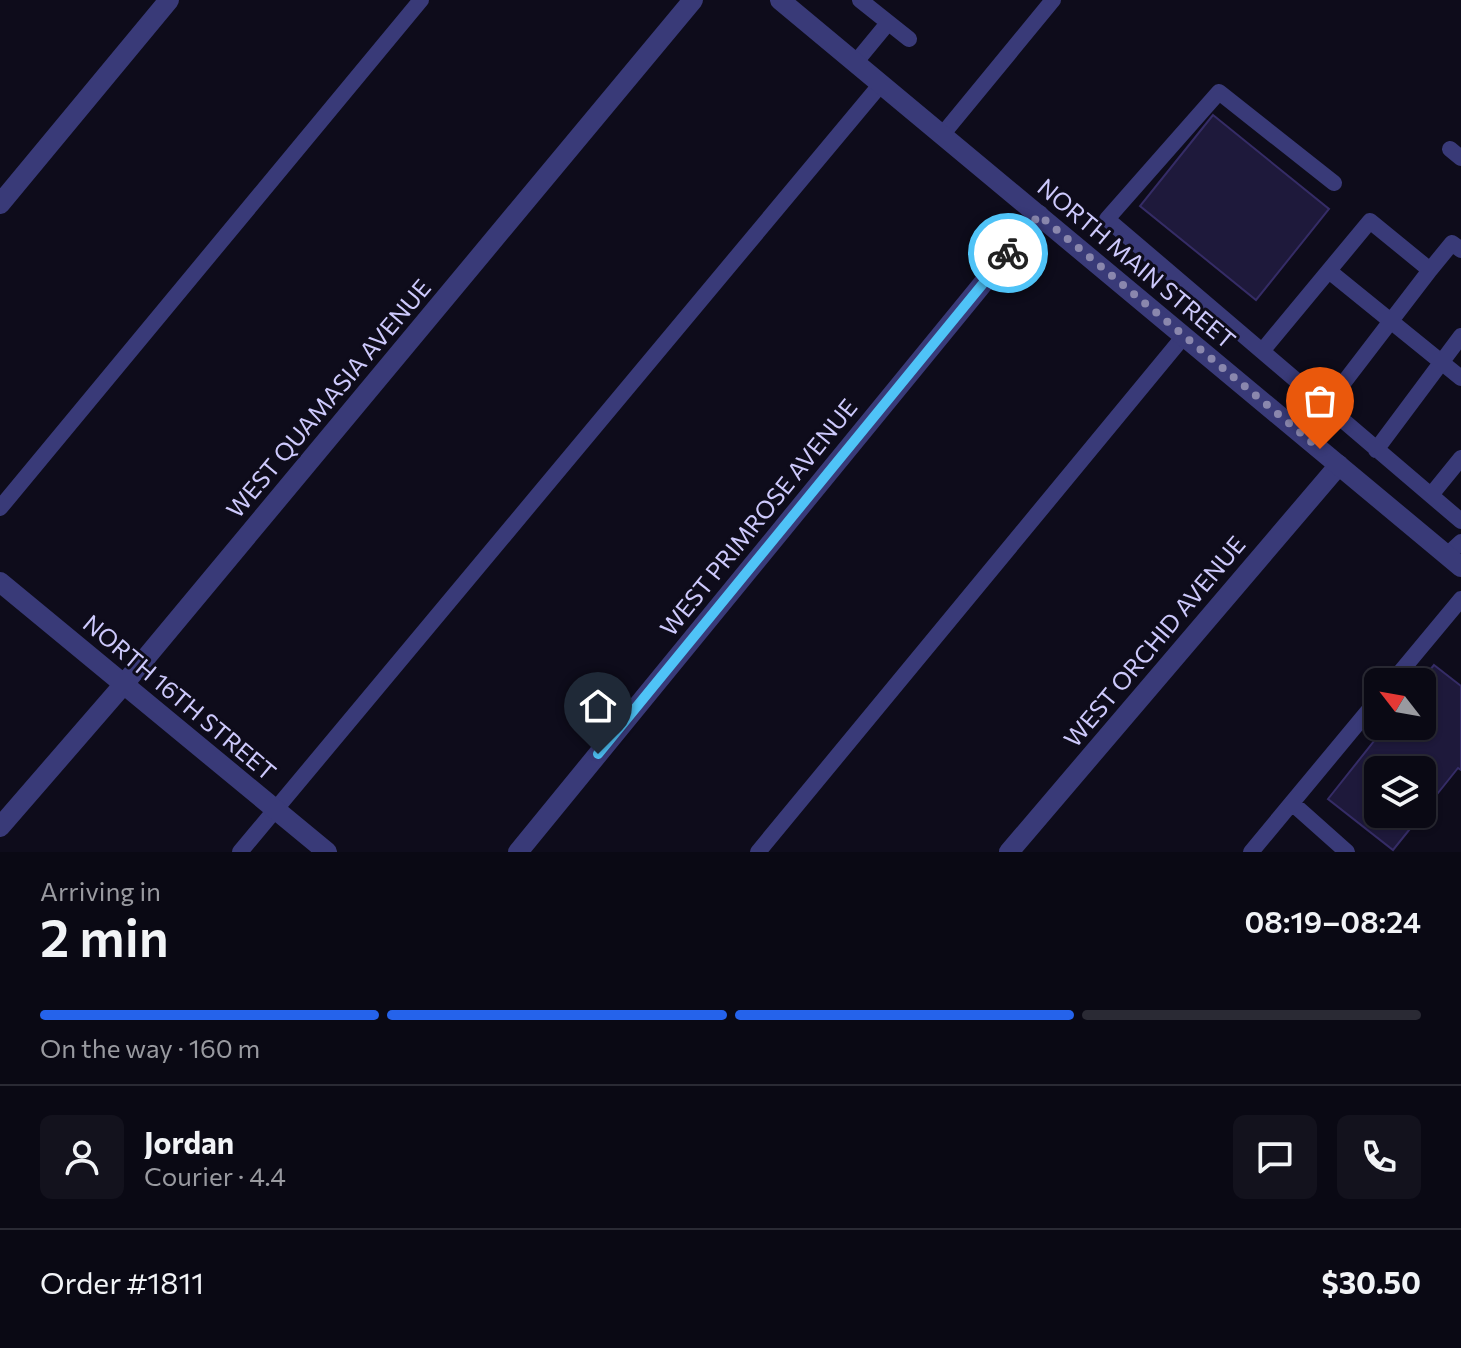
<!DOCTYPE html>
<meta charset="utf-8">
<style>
:root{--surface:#0a0914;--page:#13121d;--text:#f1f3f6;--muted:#999aa0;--line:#2a2a34;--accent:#2563eb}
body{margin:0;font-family:Commissioner,sans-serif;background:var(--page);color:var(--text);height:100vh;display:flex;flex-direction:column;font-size:30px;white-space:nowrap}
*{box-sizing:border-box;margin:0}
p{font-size:26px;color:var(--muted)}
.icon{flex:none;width:44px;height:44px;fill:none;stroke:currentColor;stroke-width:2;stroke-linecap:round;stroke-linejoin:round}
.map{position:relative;height:852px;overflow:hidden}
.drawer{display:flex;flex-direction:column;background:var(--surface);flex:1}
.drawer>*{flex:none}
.needle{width:52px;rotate:301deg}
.fabs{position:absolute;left:1364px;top:668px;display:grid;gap:16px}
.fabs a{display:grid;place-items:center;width:72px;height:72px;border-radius:12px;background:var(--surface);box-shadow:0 2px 6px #0004,0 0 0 2px var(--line);font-size:40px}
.pin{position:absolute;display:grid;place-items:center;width:68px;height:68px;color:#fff;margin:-82px -34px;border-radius:50% 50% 50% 0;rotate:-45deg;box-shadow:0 0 8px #0007}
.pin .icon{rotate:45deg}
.courier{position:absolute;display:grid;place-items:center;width:80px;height:80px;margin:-40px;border:6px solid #4fc3f7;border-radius:50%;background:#fff;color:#222;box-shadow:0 2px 10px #0007}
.headline em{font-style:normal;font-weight:600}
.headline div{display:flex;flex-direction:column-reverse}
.headline{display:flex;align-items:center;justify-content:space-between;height:136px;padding:0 40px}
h1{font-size:52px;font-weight:600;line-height:60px}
.bar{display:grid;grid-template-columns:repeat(4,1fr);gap:12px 8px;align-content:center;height:96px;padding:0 40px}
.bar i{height:10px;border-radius:6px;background:var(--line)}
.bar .current{background:var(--accent)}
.bar p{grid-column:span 4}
.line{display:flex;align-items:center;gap:20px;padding:0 40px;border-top:2px solid var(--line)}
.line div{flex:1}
.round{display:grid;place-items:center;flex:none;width:84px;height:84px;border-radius:12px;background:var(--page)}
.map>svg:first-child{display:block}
</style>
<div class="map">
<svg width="1461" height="852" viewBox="0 0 1461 852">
<rect width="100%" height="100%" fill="#0e0c1b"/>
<path fill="#1e193b" stroke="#352c66" stroke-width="2" d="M 1213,115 L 1329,209 L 1256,300 L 1140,206 Z
M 1434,665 L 1461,686 L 1461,770 L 1458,768 L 1422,813 L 1422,770 L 1378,770 L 1378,814 L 1422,814 L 1393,850 L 1328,799 L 1386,726 L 1422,726 L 1420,682 Z"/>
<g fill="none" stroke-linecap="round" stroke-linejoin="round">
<path stroke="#393a78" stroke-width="16" d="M 860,0 L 909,39
M 855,63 L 888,23
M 942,135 L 1053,0
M 1450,149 L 1461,158
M 1334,183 L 1219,92 L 1107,219 L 1461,521
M 1430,270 L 1452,243 L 1461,250
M 1329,271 L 1461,378
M 1263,350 L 1370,221 L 1430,270 L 1325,407 L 1301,433
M 1376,450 L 1461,336
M 1431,495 L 1461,458
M 0,508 L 421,0
M 1447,555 L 1461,542
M 1392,682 L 1461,599
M 1292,803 L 1347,852
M 240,852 L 881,84
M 758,852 L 1184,336
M 1251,852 L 1378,699"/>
<path stroke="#393a78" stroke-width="20" d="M 0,204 L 169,0
M 0,582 L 327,852
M 0,827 L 124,684 L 693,0
M 518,852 L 1039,215
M 1009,852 L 1339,465"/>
<path stroke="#393a78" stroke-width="20" d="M 780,0 L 1461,567"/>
</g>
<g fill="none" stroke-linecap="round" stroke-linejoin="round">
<path stroke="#8a87ad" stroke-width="8" stroke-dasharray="0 14.4" d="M 1008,253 L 1039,215 L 1320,449"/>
<path stroke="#4fc3f7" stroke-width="10" d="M 598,754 L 1008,253"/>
</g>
<g text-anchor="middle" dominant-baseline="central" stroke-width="6" stroke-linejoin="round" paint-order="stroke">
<g font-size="24" fill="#cdc9fc" stroke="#0e0c1b">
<text transform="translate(1137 263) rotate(40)">NORTH MAIN STREET</text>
<text transform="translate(328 398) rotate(-50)">WEST QUAMASIA AVENUE</text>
<text transform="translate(758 517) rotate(-51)">WEST PRIMROSE AVENUE</text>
<text transform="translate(1154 641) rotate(-50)">WEST ORCHID AVENUE</text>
<text transform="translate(180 697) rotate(40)">NORTH 16TH STREET</text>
</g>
</g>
</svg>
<div class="fabs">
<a><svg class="needle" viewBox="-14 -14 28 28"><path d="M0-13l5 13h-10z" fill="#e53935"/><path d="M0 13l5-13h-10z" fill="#999aa0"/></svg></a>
<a><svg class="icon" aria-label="layers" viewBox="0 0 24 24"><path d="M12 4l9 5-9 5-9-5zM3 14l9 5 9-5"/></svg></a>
</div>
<div class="pin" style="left:1320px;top:449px;background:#ea580c"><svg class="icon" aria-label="bag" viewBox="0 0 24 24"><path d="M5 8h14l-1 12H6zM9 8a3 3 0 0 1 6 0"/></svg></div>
<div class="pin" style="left:598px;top:754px;background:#1f2937"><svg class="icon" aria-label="home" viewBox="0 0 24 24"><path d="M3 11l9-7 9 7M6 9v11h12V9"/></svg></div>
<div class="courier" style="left:1008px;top:253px"><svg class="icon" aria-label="bike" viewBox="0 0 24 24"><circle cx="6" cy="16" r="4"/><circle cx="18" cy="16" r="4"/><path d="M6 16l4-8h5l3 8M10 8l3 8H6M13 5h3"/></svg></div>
</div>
<section class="drawer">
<div class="headline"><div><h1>2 min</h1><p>Arriving in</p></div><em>08:19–08:24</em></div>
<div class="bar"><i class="current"></i><i class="current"></i><i class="current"></i><i></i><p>On the way · 160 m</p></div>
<div class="line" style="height:144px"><a class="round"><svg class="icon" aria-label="person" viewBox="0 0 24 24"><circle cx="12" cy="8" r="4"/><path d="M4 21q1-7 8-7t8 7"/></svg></a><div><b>Jordan</b><p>Courier · 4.4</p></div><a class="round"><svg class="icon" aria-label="chat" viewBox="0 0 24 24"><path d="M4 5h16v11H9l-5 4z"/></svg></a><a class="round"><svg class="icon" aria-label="phone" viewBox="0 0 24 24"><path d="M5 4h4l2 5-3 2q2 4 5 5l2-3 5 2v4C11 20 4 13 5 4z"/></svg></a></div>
<div class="line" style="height:104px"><div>Order #1811</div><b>$30.50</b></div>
</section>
